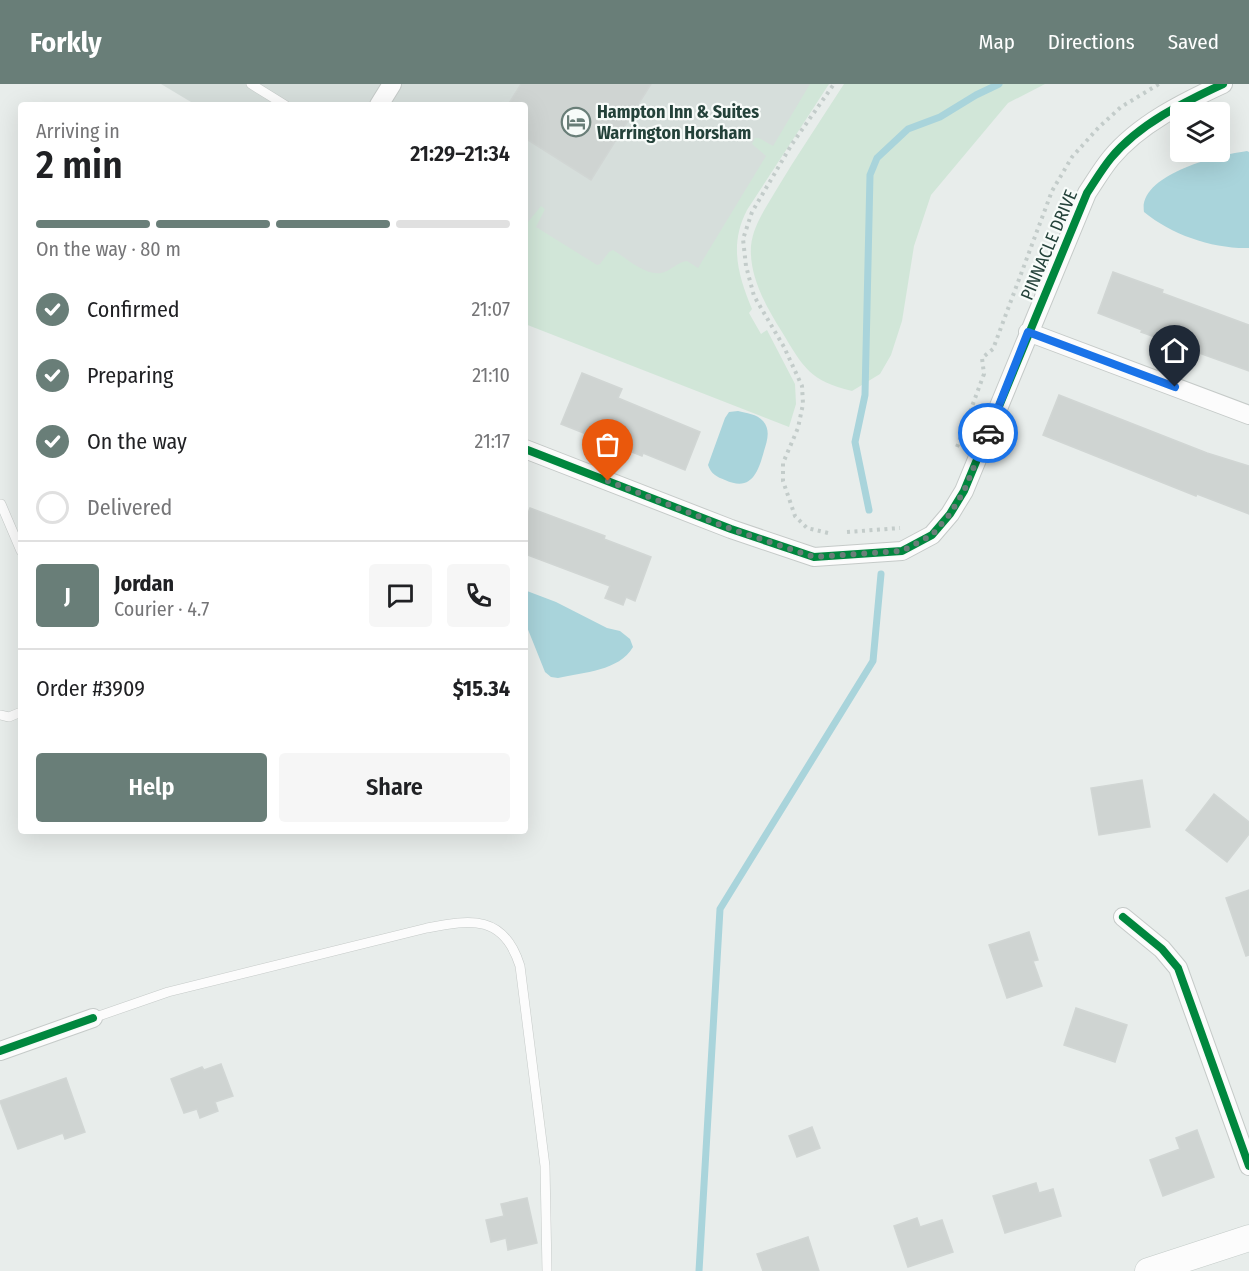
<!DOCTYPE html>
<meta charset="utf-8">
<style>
:root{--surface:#fff;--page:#f6f6f6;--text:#202124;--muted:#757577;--line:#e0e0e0;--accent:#697e78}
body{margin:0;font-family:"Fira Sans Condensed",sans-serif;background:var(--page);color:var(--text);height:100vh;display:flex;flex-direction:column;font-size:22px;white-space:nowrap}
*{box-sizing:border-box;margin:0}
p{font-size:20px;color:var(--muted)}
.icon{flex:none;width:33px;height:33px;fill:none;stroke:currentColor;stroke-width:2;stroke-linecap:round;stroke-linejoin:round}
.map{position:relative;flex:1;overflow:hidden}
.panel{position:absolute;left:18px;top:18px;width:510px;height:732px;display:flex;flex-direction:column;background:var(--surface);border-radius:6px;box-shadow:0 6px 24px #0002}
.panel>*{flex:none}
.fabs{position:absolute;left:1170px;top:18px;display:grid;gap:12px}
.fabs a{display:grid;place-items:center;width:60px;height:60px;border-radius:6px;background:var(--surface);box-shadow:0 6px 24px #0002;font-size:30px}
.pin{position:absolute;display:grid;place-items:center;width:51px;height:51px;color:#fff;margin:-62px -26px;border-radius:50% 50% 50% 0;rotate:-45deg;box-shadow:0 0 6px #0007}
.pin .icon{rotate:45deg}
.courier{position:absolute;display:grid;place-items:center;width:60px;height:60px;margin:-30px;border:4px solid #1a73e8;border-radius:50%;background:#fff;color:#222;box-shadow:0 2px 8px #0007}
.headline em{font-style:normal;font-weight:600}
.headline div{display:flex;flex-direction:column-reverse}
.headline{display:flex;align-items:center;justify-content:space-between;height:102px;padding:0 18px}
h1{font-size:39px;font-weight:600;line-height:45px}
.bar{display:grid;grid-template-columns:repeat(4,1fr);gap:9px 6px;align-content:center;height:72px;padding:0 18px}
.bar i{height:8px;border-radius:4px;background:var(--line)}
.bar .on{background:var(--accent)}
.bar p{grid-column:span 4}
.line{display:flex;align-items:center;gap:15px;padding:0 18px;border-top:2px solid var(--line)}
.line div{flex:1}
.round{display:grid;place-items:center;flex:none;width:63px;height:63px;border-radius:6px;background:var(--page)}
ol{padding:0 18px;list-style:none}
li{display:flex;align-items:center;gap:18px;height:66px}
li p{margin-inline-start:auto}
li .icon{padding:6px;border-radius:50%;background:var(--accent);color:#fff;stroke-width:4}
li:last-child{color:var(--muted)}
li i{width:33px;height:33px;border:3px solid var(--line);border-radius:50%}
.action{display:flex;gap:12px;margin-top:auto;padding:12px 18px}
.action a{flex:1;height:69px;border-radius:6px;background:var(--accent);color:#fff;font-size:24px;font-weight:600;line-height:69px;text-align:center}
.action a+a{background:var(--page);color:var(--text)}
header{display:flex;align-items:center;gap:36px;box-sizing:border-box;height:84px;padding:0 30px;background:var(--accent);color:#fff}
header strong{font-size:28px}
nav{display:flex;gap:33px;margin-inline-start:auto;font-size:21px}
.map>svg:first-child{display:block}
</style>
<header>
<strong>Forkly</strong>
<nav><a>Map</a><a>Directions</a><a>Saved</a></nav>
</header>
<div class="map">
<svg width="1249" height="1187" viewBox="0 0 1249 1187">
<rect width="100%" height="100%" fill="#e8edeb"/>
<path fill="#d6dedb" d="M 161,0 L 821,0 L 675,236 L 525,177 L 525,21 L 196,21 Z"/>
<path fill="#d1e6d8" d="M 810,0 L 829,0 L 747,126 C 729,161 738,191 752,225 L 749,229 L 761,250 L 767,246 L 795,300 L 796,320 L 789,343 L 525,240 L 525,136 L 528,138 L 541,122 L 545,125 L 536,143 L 597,181 L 600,180 L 609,168 L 613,166 C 626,174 646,192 661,189 C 671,187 677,178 687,177 L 698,184 L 766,72 L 752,60 L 755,54 L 759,54 L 773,62 Z
M 844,0 L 1045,0 L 1008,19 L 931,111 L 914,162 L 902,237 L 891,271 L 880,290 L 852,307 C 810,297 803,283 782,248 C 766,223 749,192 751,162 C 753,142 765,125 775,108 C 797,71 821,36 844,0 Z"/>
<path fill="#a9d4db" d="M 1247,67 L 1249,68 L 1249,164 C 1213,165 1172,151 1144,128 C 1138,90 1219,71 1247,67 Z
M 738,327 C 746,329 757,330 763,337 C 771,346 767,357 764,367 C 758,389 751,408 725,396 C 717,393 711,390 708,381 L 725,334 L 729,328 Z
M 527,507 L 556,518 L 607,544 L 620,547 L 630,555 L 633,563 C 619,587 584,588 558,594 L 551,593 L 545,588 L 525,538 L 525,508 Z"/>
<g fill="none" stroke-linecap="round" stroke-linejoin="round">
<path stroke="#a9d4db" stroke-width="7" d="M 869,426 L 855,358 L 865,311 L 870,91 L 877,74 L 908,45 L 940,33 L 976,11 L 999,0
M 699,1187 L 720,825 L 873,577 L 881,490"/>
</g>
<path fill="#cfd4d2" stroke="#d1d6d4" stroke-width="1.5" d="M 521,0 L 651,0 L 591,96 L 525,54 L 525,21 L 508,21 Z
M 1113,188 L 1163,206 L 1162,209 L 1249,241 L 1249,287 L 1141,248 L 1142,246 L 1098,229 Z
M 582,289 L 622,305 L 618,314 L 700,348 L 685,386 L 643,369 L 642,372 L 561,340 Z
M 1059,311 L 1207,369 L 1249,382 L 1249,430 L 1197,410 L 1196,412 L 1043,351 Z
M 530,424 L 605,452 L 604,455 L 651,473 L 635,517 L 626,513 L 623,521 L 605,514 L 610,502 L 525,470 L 525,437 Z
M 1142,696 L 1150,743 L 1099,751 L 1091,704 Z
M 1214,710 L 1249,738 L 1249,750 L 1227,778 L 1186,746 Z
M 1249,806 L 1249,871 L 1246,872 L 1226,814 Z
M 1029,848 L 1038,876 L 1033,877 L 1042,902 L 1007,914 L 989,861 Z
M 1076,924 L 1127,941 L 1115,978 L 1064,961 Z
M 221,980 L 233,1012 L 215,1018 L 218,1027 L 200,1034 L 197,1025 L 184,1029 L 171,995 L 202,983 L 204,986 Z
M 66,994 L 85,1048 L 65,1055 L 63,1049 L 18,1065 L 0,1017 Z
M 812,1043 L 820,1064 L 797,1073 L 789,1052 Z
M 1197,1046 L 1214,1093 L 1163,1112 L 1150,1076 L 1180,1065 L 1176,1054 Z
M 1036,1099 L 1039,1109 L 1053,1105 L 1061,1132 L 1005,1149 L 993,1112 Z
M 527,1114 L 537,1159 L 508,1166 L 506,1154 L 491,1158 L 486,1136 L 504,1132 L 501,1120 Z
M 917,1134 L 920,1143 L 942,1136 L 953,1168 L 908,1183 L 894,1142 Z
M 808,1153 L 819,1187 L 763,1187 L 757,1170 Z"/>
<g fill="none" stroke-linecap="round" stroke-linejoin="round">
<g stroke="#c5cac8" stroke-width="10">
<path id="lane" d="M 251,0 L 285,21
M 1,420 L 21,467
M 0,631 L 9,633 L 21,628
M 93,934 L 168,908 L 427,844 C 472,835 504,831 520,882 L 545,1082 L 547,1187"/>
</g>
<g stroke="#c5cac8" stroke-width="20">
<path id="street" d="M 379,21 L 392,0
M 1028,248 L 1249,331
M 525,365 L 731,445 L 814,473 L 902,467 L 932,451 L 950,430 L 964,407 L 1087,109 C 1095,97 1102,85 1111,74 C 1139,40 1184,18 1223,0
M 1123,833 L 1162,865 L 1178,884 L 1249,1082
M 0,967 L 93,934"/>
</g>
<g stroke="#c3cbc8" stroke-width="27">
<path id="secondary" d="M 1148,1187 L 1249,1154"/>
</g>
<path stroke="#c3ccca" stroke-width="4" stroke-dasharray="3 4.5" stroke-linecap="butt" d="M 957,363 L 984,290 L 982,274 L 993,265 L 1052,107 L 1072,73 L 1099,43 L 1121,23 L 1159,0
M 847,448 L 900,444
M 828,449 L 807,444 L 795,432 L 783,397 L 783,379 L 798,344 L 803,320 L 802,302 L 784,263 L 754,212 L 746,182 L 743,155 L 752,128 L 792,60 L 834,0"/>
<use href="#lane" stroke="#fcfcfc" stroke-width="9"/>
<use href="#street" stroke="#fcfcfc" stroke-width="18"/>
<use href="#secondary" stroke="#fcfcfc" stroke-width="26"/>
<g stroke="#f7fbf9" stroke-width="11">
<path id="cycleway" d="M 525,365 L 731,445 L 814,473 L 902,467 L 932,451 L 950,430 L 964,407 L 1087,109 C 1095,97 1102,85 1111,74 C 1139,40 1184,18 1223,0
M 1123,833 L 1162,865 L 1178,884 L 1249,1082
M 0,967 L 93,934"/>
</g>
<use href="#cycleway" stroke="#00873e" stroke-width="8"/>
</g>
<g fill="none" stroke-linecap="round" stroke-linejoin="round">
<path stroke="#697e78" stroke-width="6" stroke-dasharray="0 10.8" d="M 608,397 L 731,445 L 814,473 L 902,467 L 932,451 L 950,430 L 964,407 L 988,349"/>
<path stroke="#1a73e8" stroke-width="8" d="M 988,349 L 1028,248 L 1175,303"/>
</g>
<defs>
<g id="hotel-ring" transform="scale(1.5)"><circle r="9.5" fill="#f7fbf9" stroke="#697e78" stroke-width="1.5"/><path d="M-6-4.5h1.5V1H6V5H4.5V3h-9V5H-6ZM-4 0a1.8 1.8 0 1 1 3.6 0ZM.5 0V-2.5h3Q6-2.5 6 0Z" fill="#697e78"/></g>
</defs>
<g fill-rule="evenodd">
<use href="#hotel-ring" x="576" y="38"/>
</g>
<g text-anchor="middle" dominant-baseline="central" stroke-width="4.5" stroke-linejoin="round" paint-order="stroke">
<g font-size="18" font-weight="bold" fill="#24423a" stroke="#f7fbf9" text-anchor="start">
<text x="597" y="28">Hampton Inn &amp; Suites<tspan x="597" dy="21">Warrington Horsham</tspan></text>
</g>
<g font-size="18" fill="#24423a" stroke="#f7fbf9">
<text transform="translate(1049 161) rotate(-67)">PINNACLE DRIVE</text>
</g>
</g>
</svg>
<div class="fabs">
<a><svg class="icon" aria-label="layers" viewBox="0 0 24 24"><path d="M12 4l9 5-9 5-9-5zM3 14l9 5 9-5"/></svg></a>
</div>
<div class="pin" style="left:608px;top:397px;background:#ea580c"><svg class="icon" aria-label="bag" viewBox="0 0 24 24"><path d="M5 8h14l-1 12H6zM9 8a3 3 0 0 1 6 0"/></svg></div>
<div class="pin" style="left:1175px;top:303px;background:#1f2937"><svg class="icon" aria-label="home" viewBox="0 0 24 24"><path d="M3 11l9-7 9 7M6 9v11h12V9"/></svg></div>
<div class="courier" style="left:988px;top:349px"><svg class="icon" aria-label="car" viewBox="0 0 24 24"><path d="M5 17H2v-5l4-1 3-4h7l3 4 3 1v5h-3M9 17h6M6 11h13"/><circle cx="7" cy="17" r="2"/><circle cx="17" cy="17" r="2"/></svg></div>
<section class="panel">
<div class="headline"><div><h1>2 min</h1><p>Arriving in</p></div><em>21:29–21:34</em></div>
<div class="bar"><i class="on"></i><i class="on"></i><i class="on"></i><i></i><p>On the way · 80 m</p></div>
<ol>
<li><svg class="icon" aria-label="check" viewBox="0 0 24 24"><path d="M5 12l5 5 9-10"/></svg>Confirmed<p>21:07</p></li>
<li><svg class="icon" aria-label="check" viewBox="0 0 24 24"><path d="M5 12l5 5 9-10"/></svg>Preparing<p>21:10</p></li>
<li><svg class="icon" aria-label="check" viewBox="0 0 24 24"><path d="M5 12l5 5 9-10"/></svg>On the way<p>21:17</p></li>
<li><i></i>Delivered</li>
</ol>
<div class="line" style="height:108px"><b class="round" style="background:var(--accent);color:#fff">J</b><div><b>Jordan</b><p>Courier · 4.7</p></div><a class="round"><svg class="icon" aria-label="chat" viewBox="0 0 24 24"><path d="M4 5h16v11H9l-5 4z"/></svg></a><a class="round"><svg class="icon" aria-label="phone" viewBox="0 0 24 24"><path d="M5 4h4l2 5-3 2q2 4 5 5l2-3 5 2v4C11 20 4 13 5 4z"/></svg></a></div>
<div class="line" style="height:78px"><div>Order #3909</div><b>$15.34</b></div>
<div class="action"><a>Help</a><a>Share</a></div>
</section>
</div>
